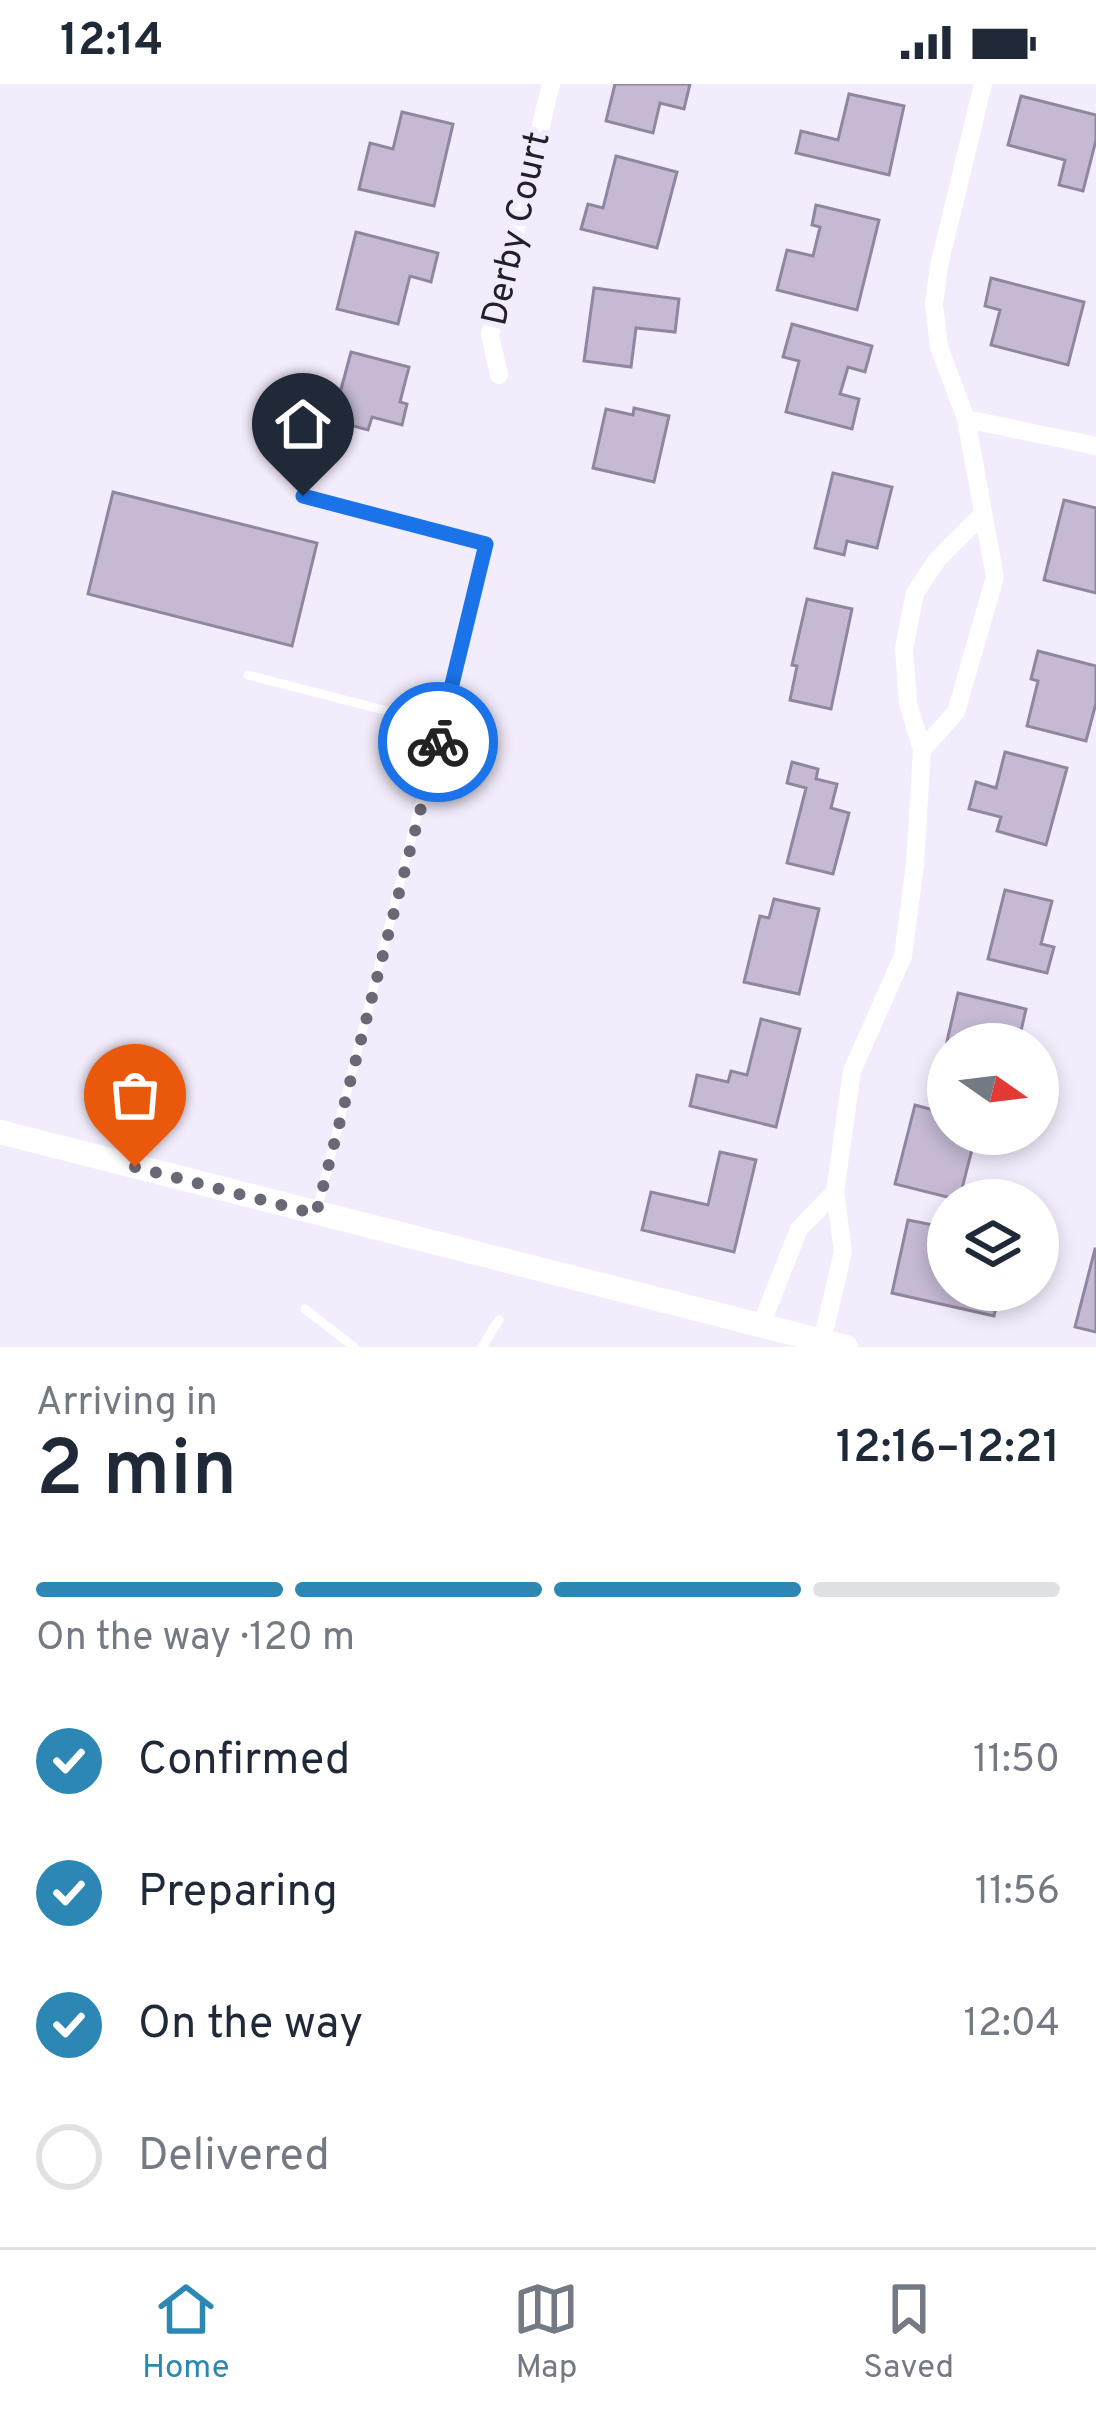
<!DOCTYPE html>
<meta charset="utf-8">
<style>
:root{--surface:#fff;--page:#f6f6f7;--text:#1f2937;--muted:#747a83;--line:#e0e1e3;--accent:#2c87b4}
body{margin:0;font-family:Overpass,sans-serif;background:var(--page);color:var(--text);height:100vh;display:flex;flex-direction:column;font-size:45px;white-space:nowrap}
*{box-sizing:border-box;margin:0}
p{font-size:39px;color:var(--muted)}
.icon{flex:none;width:66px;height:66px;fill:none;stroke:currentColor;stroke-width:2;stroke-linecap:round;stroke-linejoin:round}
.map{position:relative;height:1263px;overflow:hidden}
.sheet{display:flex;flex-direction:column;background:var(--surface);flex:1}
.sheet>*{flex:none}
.needle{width:78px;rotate:104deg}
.buttons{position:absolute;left:927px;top:939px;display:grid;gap:24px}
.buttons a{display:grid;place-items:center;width:132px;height:132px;border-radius:50%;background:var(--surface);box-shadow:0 6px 18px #0003;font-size:60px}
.pin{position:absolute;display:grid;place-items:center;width:102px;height:102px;color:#fff;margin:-123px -51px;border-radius:50% 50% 50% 0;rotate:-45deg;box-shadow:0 0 12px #0007}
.pin .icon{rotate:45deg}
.courier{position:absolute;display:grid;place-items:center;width:120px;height:120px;margin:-60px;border:9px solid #1a73e8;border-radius:50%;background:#fff;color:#222;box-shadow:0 3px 15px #0007}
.summary em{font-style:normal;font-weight:600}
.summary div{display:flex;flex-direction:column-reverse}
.summary{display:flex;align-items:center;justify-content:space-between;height:204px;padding:0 36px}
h1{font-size:78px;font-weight:600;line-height:90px}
.bar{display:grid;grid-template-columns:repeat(4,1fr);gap:18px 12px;align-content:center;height:144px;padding:0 36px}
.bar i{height:15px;border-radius:9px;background:var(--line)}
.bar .current{background:var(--accent)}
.bar p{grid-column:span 4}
ol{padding:0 36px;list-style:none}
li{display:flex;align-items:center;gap:36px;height:132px}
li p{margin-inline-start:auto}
li .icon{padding:12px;border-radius:50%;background:var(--accent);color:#fff;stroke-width:4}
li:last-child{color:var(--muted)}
li i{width:66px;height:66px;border:6px solid var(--line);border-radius:50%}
.status{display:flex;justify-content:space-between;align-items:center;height:84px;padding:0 60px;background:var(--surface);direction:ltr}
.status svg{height:33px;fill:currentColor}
.menu{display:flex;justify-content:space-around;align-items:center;height:168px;border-top:3px solid var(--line);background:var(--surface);font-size:33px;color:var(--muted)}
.menu a{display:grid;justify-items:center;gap:6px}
.menu .current{color:var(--accent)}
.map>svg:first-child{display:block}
</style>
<div class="status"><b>12:14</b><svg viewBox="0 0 49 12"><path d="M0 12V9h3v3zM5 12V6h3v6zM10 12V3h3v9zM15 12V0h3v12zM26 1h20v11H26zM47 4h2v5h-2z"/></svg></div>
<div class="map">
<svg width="1096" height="1263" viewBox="0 0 1096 1263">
<rect width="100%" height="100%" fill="#f3ecfc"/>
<path fill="#c5b9d4" stroke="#91869f" stroke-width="3" d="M 615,0 L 690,0 L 684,25 L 660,19 L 653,49 L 606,37 Z
M 849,10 L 904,22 L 889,91 L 796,69 L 801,47 L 838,56 Z
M 1021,12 L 1096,31 L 1096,56 L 1083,107 L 1059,101 L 1065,76 L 1008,61 Z
M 402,28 L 453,40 L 434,122 L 359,105 L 370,59 L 393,65 Z
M 616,72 L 677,88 L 657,164 L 581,145 L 588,120 L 603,124 Z
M 816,121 L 879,136 L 857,226 L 777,206 L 787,166 L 813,172 L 820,143 L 812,141 Z
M 356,148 L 438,169 L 431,198 L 410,192 L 398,240 L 337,225 Z
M 991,194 L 1084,218 L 1068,281 L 991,261 L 1000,226 L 985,222 Z
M 594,204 L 679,215 L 675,248 L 636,244 L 631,283 L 584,277 Z
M 792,240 L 872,262 L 865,288 L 848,283 L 840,310 L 859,315 L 852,345 L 786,328 L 799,277 L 783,273 Z
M 351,268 L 409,283 L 400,318 L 407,320 L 402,341 L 372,333 L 368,346 L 328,335 L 335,307 L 340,309 Z
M 634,324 L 669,332 L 654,398 L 593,384 L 606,325 L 633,331 Z
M 833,389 L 892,403 L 877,464 L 847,457 L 844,471 L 815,464 Z
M 113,408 L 317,459 L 292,562 L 88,510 Z
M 1064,416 L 1096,424 L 1096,509 L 1044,496 Z
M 807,515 L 852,525 L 831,625 L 790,616 L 797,582 L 792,581 Z
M 1038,567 L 1096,582 L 1096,619 L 1086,657 L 1027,642 L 1038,597 L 1031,595 Z
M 1005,668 L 1067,684 L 1046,761 L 997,747 L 1001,733 L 969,725 L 976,698 L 996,704 Z
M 792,678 L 818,685 L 816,695 L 837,700 L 831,724 L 849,729 L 833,790 L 787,779 L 806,704 L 787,699 Z
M 1005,806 L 1052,817 L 1041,860 L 1054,863 L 1047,889 L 988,875 Z
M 774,815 L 819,825 L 799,910 L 744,898 L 760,832 L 769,834 Z
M 958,909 L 1026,925 L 1018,960 L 948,960 L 948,989 L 940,988 Z
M 761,935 L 800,945 L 776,1043 L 690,1022 L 697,991 L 728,998 L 731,987 L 747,991 Z
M 915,1021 L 948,1030 L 948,1050 L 976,1050 L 959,1116 L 895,1100 Z
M 720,1068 L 756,1076 L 734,1168 L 642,1146 L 651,1108 L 708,1121 Z
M 908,1136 L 948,1144 L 948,1206 L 1000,1206 L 994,1232 L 892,1209 Z
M 1095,1165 L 1096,1165 L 1096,1248 L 1075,1243 Z"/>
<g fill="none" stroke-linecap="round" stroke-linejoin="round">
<path stroke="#fff" stroke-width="9" d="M 303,412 L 486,459 L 317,1126
M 248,591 L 442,641
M 305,1225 L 354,1263
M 482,1263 L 499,1236"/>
<path stroke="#fff" stroke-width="18" d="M 499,291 L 490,251 L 551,0
M 966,335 L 1096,362
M 922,666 L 956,628 L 995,493 L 966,335 L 939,263 L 934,220 L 939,182 L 983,0
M 761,1241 L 799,1145 L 835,1108
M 822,1257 L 843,1168 L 835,1108 L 852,987 L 903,872 L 915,780 L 922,666 L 908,619 L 904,565 L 915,509 L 937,476 L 983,430"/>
<path stroke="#fff" stroke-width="24" d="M 0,1048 L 846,1263"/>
</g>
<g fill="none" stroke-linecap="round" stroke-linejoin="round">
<path stroke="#6c6774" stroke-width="12" stroke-dasharray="0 21.6" d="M 135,1083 L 316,1130 L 438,658"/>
<path stroke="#1a73e8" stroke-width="15" d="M 303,412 L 486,460 L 438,658"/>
</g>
<g text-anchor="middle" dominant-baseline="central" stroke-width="12" stroke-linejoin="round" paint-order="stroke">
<g font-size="36" fill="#24202a" stroke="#f3ecfc">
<text transform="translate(518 145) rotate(-77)">Derby Court</text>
</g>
</g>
</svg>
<div class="buttons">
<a><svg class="needle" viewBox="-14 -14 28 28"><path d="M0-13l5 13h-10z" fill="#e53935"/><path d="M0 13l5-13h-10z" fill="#747a83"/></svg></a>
<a><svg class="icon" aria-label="layers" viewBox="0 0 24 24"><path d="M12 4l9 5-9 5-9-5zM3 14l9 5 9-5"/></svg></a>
</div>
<div class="pin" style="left:135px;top:1083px;background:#ea580c"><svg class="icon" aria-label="bag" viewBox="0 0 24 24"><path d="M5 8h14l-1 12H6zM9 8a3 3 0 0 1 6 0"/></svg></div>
<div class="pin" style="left:303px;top:412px;background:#1f2937"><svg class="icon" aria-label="home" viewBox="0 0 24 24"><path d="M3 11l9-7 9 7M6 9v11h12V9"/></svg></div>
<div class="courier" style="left:438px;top:658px"><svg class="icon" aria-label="bike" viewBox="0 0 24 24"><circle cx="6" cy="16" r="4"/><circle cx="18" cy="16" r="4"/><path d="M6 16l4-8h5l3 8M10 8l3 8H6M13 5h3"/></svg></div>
</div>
<section class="sheet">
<div class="summary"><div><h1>2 min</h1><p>Arriving in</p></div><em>12:16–12:21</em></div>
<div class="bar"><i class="current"></i><i class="current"></i><i class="current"></i><i></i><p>On the way · 120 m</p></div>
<ol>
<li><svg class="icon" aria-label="check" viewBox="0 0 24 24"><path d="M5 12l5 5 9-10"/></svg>Confirmed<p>11:50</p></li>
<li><svg class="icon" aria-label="check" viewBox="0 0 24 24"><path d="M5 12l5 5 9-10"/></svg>Preparing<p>11:56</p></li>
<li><svg class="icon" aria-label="check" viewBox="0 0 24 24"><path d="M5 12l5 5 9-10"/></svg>On the way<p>12:04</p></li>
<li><i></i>Delivered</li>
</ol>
</section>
<nav class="menu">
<a class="current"><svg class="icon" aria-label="home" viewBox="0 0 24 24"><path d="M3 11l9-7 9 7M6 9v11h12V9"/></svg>Home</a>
<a><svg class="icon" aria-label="map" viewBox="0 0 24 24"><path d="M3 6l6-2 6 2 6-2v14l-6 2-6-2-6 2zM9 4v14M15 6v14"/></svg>Map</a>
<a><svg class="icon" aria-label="saved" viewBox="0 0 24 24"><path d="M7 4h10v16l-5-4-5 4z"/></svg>Saved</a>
</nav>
